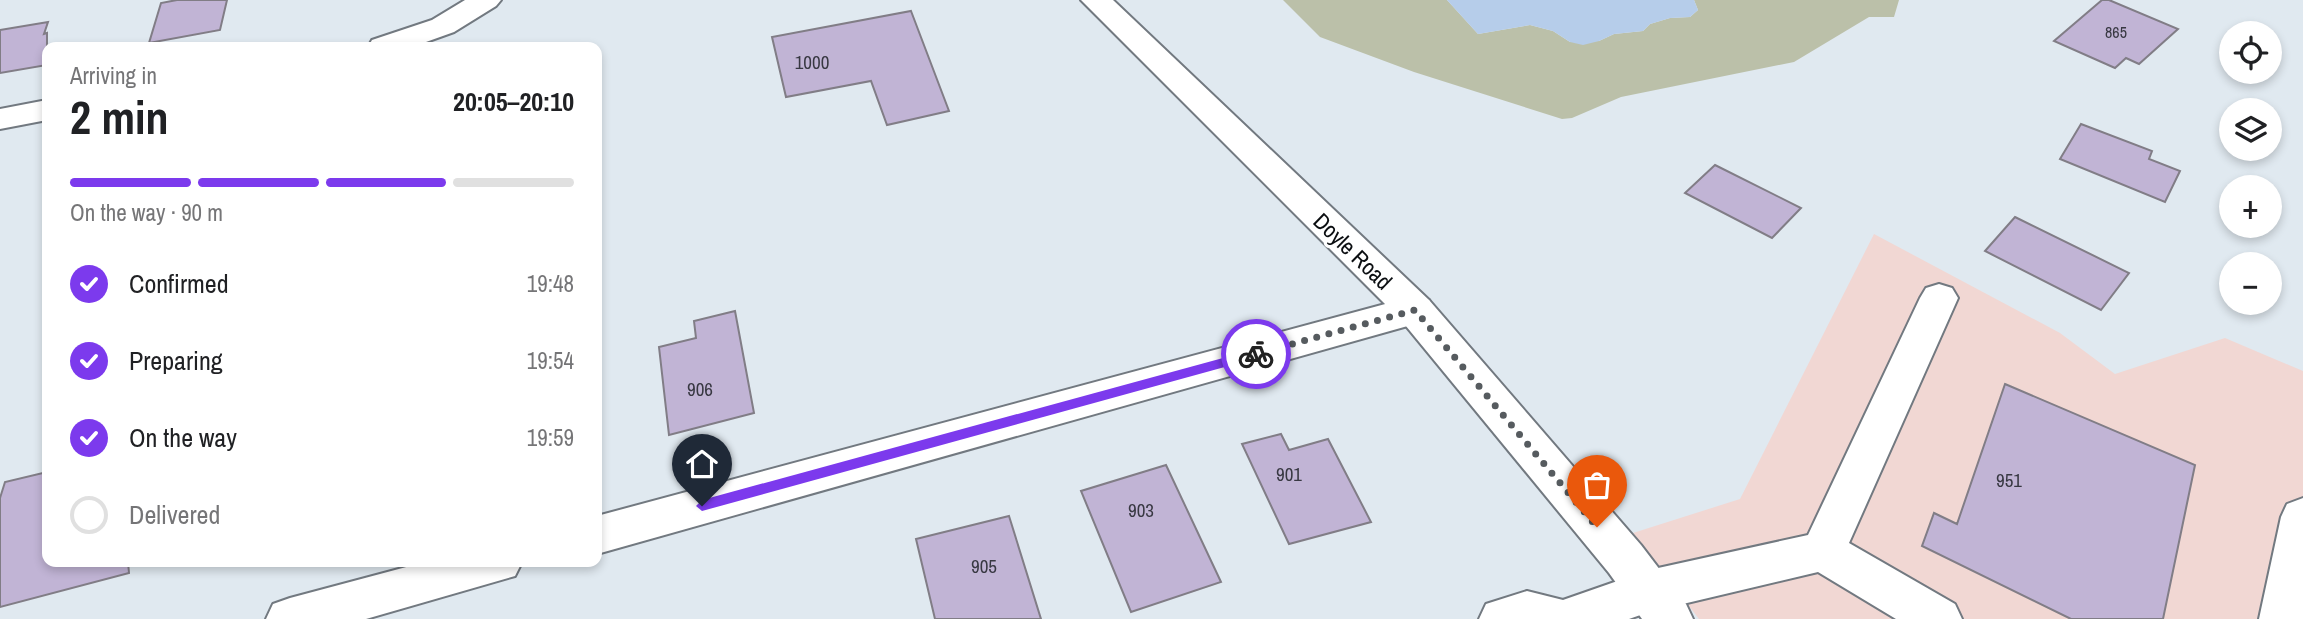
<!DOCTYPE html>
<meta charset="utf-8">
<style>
:root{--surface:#fff;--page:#f2f2f2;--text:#202124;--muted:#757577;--line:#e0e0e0;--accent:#7c3aed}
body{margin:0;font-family:"Archivo Narrow",sans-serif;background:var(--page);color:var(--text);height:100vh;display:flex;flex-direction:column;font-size:26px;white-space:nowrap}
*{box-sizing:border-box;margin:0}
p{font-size:23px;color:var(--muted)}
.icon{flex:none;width:38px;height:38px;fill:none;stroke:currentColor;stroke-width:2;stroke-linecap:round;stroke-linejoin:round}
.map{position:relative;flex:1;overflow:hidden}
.drawer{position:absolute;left:42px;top:42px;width:560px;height:525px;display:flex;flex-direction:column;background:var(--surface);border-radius:14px;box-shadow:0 4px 10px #0003}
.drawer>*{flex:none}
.fabs{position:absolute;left:2219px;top:21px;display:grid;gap:14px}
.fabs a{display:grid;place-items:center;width:63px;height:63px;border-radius:50%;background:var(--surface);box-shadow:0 4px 10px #0003;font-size:35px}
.pin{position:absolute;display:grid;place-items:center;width:60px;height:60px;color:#fff;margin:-72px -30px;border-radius:50% 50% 50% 0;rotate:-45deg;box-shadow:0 0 7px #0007}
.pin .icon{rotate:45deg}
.courier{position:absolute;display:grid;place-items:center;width:70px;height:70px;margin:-35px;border:5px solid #7c3aed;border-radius:50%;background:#fff;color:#222;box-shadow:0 2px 9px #0007}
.summary em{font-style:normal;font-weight:700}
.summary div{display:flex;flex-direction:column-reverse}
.summary{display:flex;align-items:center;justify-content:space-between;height:119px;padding:0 28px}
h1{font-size:46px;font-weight:700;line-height:52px}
.bar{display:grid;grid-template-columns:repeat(4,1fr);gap:10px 7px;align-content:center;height:84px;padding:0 28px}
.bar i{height:9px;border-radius:5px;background:var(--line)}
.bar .current{background:var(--accent)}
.bar p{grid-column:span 4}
ol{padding:0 28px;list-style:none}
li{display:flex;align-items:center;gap:21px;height:77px}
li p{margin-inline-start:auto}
li .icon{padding:7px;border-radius:50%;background:var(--accent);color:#fff;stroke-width:4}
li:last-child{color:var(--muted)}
li i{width:38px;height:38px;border:4px solid var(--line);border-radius:50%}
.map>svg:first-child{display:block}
</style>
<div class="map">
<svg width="2303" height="619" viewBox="0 0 2303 619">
<rect width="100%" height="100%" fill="#e0e9f0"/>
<path fill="#f1d7d3" d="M 1874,234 L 2060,333 L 2115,374 L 2225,338 L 2303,371 L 2303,619 L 1699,619 L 1633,533 L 1740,499 Z"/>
<path fill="#bbc0a9" d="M 1283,0 L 1447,0 L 1478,34 L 1530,25 L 1553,31 L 1570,42 L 1599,41 L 1614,34 L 1643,31 L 1650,24 L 1670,18 L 1690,17 L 1698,10 L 1694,0 L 1899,0 L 1894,17 L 1869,17 L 1794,62 L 1621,97 L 1572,118 L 1562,119 L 1414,72 L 1320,37 Z"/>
<path fill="#b6cdea" d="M 1447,0 L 1694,0 L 1698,10 L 1690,17 L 1670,18 L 1650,24 L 1643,31 L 1614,34 L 1599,41 L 1583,45 L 1570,42 L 1553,31 L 1530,25 L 1478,34 Z"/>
<path fill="#c1b4d5" stroke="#817d86" stroke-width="2" d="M 177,0 L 227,0 L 220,30 L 149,43 L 161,3 Z
M 2102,0 L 2109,0 L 2178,29 L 2139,64 L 2126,58 L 2115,68 L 2054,41 Z
M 911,11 L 949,111 L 887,125 L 871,81 L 786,97 L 772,37 Z
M 48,22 L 44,34 L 47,33 L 47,65 L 0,73 L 0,30 Z
M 2081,124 L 2152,151 L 2149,159 L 2180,171 L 2165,202 L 2060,159 Z
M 1715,165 L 1801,208 L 1772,238 L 1685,193 Z
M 2015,217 L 2129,273 L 2101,310 L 1985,251 Z
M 735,311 L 754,413 L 669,435 L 659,347 L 696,338 L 694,321 Z
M 2005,384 L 2195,465 L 2163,619 L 2071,619 L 1922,546 L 1934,513 L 1957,524 Z
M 1281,434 L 1289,450 L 1328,439 L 1371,522 L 1289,544 L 1242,444 Z
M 1166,465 L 1221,582 L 1131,612 L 1081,491 Z
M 47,472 L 47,562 L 128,562 L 129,573 L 0,607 L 0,498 L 5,482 Z
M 1009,516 L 1041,619 L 935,619 L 916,539 Z"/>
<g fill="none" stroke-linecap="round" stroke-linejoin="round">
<g stroke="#727980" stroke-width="4">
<path id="minor" d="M 465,0 L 501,0 L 496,6 L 454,32 L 412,47 L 368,47 L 372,40 L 432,20 Z
M 47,100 L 47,120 L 0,129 L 0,109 Z
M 1939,284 L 1952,288 L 1958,298 L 1849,543 L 1955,604 L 1962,619 L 1896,619 L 1818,572 L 1649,612 L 1629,619 L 1479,619 L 1486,604 L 1527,591 L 1563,600 L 1649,570 L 1808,535 L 1920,298 L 1926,288 Z
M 1415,296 L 1429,300 L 1434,310 L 1429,320 L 597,554 L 597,516 Z
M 2303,498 L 2303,619 L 2259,619 L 2281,517 L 2287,504 Z
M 425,562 L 522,562 L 515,576 L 366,619 L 266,619 L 273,604 L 290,598 Z"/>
</g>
<g stroke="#727980" stroke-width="4">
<path id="major" d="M 1081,0 L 1113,0 L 1429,300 L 1641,545 L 1686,604 L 1693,619 L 1642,619 L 1609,573 L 1401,320 Z"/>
</g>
<use href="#minor" fill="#fff" fill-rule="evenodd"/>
<use href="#major" fill="#fff" fill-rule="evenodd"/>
</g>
<path fill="#7c3aed" d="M 1256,349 L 1261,351 L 1261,357 L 702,511 L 696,506 L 702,500 Z"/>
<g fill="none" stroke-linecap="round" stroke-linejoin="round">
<path stroke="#565b5f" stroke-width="7" stroke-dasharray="0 12.6" d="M 1256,354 L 1415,310 L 1597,527"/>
</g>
<g text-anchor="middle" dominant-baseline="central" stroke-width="6" stroke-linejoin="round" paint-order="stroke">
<g font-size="16" fill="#383842">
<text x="2116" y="32">865</text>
</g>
<g font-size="19" fill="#383842">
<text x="812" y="62">1000</text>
<text x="700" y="389">906</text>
<text x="1289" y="474">901</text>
<text x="2009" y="480">951</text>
<text x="1141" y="510">903</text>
<text x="984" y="566">905</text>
</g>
<g font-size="23" fill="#0b0e11" stroke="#fff">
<text transform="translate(1353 251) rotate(44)">Doyle Road</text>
</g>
</g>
</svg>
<div class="fabs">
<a><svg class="icon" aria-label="locate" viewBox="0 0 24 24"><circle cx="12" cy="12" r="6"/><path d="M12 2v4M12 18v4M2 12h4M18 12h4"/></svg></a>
<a><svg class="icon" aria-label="layers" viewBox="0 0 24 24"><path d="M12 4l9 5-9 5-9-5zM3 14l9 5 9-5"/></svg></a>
<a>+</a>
<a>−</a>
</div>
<div class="pin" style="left:1597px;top:527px;background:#ea580c"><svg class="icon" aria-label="bag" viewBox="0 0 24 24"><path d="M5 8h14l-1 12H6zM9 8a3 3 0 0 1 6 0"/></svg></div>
<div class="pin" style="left:702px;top:506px;background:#1f2937"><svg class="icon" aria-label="home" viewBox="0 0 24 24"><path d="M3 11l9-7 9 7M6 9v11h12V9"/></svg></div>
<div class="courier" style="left:1256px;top:354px"><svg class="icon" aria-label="bike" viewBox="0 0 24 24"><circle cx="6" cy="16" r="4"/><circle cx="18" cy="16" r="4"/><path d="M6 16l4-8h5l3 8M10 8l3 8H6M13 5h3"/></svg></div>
<section class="drawer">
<div class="summary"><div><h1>2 min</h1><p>Arriving in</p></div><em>20:05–20:10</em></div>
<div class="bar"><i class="current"></i><i class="current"></i><i class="current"></i><i></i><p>On the way · 90 m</p></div>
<ol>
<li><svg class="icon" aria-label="check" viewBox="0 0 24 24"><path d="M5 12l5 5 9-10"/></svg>Confirmed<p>19:48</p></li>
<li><svg class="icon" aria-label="check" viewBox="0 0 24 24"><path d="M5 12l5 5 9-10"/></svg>Preparing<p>19:54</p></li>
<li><svg class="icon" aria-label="check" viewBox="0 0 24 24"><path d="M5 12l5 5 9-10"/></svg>On the way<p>19:59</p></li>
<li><i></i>Delivered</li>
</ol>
</section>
</div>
